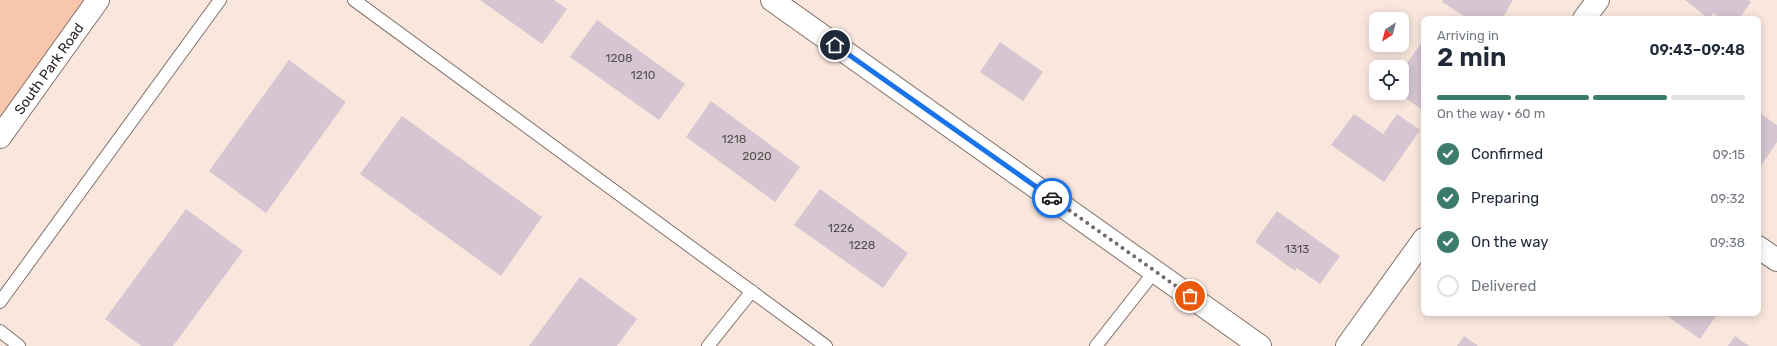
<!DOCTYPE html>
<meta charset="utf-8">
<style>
:root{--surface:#fff;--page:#f6f6f7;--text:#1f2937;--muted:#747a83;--line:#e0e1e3;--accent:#3b7c6c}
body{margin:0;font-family:Rubik,sans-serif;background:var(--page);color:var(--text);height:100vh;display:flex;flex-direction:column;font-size:15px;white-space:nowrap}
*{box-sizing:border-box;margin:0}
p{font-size:13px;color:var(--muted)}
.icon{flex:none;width:22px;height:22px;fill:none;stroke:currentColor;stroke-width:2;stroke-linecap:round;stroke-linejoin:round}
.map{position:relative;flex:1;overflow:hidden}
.drawer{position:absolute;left:1421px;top:16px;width:340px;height:300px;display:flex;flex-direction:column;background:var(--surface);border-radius:8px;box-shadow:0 2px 10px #0003}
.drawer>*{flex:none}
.needle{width:26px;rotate:216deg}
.tools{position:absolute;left:1369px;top:12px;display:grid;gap:8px}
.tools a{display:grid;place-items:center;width:40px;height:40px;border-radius:8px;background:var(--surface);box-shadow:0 2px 10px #0003;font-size:20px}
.pin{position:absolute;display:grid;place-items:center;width:34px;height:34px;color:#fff;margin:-17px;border:2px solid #fff;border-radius:50%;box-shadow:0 1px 4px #0007}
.courier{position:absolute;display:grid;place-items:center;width:40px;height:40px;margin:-20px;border:3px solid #1a73e8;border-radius:50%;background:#fff;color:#222;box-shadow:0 1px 5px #0007}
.headline em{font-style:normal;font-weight:600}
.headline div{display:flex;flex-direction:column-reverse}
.headline{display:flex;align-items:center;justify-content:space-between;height:68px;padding:0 16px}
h1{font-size:26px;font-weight:600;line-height:30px}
.bar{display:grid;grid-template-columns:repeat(4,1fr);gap:6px 4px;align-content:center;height:48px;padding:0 16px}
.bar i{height:5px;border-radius:3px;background:var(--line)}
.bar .on{background:var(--accent)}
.bar p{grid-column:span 4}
ol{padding:0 16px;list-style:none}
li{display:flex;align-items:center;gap:12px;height:44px}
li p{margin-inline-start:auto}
li .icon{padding:4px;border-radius:50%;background:var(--accent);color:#fff;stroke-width:4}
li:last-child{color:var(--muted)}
li i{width:22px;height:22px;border:2px solid var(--line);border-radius:50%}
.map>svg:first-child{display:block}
</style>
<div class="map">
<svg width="1777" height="346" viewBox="0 0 1777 346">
<rect width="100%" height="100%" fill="#f9e7de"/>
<path fill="#f7c6ad" d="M 0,0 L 104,0 L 0,145 Z"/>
<path fill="#d6c6d1" d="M 480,0 L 554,0 L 567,9 L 542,44 Z
M 1443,0 L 1513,0 L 1502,19 L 1469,19 L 1442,2 Z
M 1685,0 L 1748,0 L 1751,2 L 1739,19 L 1721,19 L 1713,13 L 1709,19 Z
M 597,20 L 685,84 L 659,120 L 570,57 Z
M 1424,39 L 1424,111 L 1398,93 L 1402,93 L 1402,70 Z
M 1000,42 L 1043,72 L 1023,101 L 980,72 Z
M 289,60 L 346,102 L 266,213 L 209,171 Z
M 711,101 L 800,167 L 775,202 L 686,137 Z
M 1758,112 L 1777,125 L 1777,142 L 1758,170 Z
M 1354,114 L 1383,134 L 1397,114 L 1420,130 L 1384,182 L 1331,145 Z
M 402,116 L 542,217 L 501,276 L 360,174 Z
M 820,189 L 908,253 L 883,288 L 794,225 Z
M 186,209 L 243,251 L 173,346 L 141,346 L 105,319 Z
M 1277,211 L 1340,256 L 1320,284 L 1297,268 L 1295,271 L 1255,242 Z
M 580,277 L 637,319 L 617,346 L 529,346 Z
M 1663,313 L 1718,313 L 1700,339 Z
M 1464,336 L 1478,346 L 1457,346 Z
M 1735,336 L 1749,346 L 1728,346 Z"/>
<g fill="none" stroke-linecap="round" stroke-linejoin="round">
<g stroke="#83736b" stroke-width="14">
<path id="lane" d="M 354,0 L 826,346
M 0,302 L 220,0
M 0,331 L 19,346
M 708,346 L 752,291
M 1096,346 L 1155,271"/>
</g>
<g stroke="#83736b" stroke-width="24">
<path id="street" d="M 772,0 L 1260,346
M 1584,19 L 1598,0
M 1758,247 L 1777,260
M 1347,346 L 1424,239"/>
</g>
<g stroke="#83736b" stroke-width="24">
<g id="secondary">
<path id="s1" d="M 0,137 L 98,0"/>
</g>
</g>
<use href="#lane" stroke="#fff" stroke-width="12"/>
<use href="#street" stroke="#fff" stroke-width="22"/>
<use href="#secondary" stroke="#fff" stroke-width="22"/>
</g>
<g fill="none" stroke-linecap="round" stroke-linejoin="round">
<path stroke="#756a65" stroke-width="4" stroke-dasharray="0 7.2" d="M 1052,198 L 1190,296"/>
<path stroke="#1a73e8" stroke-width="5" d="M 835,45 L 1052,198"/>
</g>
<g text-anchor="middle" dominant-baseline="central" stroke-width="3" stroke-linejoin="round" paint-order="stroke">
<g font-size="12" fill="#584f4f">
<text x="619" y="58">1208</text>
<text x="643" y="75">1210</text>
<text x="734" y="139">1218</text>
<text x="757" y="156">2020</text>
<text x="841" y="228">1226</text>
<text x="862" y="245">1228</text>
<text x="1297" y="249">1313</text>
</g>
<g font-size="14" fill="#2e2724" stroke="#f9e7de">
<text stroke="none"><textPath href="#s1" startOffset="84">South Park Road</textPath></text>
</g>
</g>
</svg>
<div class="tools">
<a><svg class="needle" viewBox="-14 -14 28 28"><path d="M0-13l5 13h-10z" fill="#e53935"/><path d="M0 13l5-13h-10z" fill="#747a83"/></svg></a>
<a><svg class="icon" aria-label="locate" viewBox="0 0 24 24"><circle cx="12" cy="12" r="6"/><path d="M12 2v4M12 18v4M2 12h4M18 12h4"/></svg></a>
</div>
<div class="pin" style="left:1190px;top:296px;background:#ea580c"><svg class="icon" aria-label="bag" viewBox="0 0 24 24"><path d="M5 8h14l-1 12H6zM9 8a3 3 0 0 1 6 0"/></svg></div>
<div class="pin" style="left:835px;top:45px;background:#1f2937"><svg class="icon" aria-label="home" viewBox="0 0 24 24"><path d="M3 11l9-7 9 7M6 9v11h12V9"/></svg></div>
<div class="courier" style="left:1052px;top:198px"><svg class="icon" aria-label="car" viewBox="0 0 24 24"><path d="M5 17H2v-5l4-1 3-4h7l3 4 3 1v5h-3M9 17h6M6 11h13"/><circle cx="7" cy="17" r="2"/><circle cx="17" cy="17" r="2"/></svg></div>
<section class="drawer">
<div class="headline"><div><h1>2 min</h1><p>Arriving in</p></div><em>09:43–09:48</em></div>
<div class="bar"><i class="on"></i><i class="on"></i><i class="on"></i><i></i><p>On the way · 60 m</p></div>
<ol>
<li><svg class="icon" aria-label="check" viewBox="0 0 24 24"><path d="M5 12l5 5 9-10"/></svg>Confirmed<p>09:15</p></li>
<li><svg class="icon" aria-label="check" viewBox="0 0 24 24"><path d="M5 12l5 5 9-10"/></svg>Preparing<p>09:32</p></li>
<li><svg class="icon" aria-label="check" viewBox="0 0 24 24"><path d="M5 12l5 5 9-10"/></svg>On the way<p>09:38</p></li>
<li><i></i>Delivered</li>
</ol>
</section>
</div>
